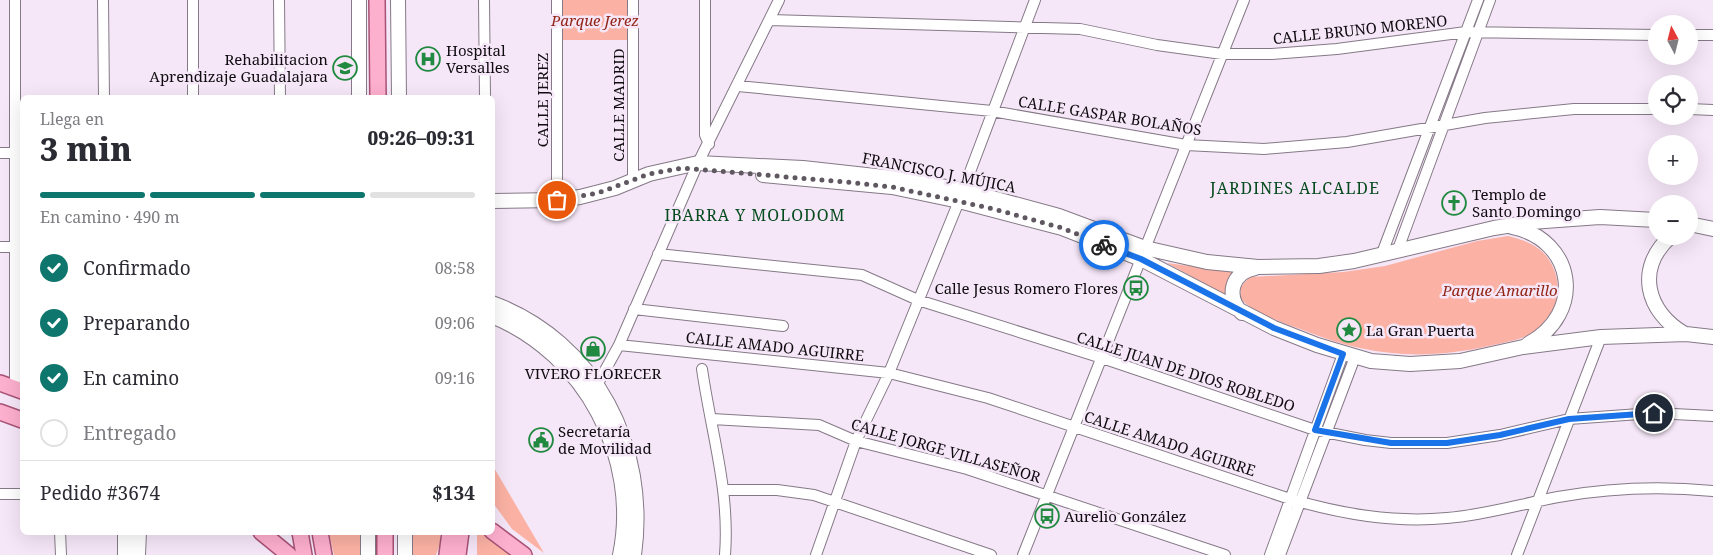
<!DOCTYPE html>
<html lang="es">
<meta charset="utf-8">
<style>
:root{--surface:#fff;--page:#f2f2f3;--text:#2b2b33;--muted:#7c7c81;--line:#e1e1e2;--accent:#0f766e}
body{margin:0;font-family:"Noto Serif",serif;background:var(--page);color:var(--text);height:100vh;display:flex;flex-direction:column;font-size:19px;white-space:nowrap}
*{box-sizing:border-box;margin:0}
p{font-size:16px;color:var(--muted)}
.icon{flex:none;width:28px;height:28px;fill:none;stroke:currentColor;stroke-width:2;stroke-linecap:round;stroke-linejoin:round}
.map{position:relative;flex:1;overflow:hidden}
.drawer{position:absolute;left:20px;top:95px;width:475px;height:440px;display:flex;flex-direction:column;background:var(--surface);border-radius:8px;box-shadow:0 5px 20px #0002}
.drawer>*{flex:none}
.needle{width:32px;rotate:353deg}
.fabs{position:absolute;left:1648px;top:15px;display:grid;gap:10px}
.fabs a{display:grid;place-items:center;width:50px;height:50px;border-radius:50%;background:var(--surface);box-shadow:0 5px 20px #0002;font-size:25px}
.pin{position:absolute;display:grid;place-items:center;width:42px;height:42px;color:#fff;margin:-21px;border:2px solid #fff;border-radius:50%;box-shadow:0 1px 5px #0007}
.courier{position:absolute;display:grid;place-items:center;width:50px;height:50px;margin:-25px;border:4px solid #1a73e8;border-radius:50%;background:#fff;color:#222;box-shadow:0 1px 6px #0007}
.head em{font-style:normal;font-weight:800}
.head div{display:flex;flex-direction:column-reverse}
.head{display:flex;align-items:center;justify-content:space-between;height:85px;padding:0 20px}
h1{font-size:32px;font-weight:800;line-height:38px}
.bar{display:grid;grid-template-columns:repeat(4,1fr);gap:8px 5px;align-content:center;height:60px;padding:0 20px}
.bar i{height:6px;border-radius:4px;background:var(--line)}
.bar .on{background:var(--accent)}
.bar p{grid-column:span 4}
.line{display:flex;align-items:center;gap:12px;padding:0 20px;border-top:1px solid var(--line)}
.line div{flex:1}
ol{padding:0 20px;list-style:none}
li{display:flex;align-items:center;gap:15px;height:55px}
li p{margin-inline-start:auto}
li .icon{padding:5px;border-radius:50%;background:var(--accent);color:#fff;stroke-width:4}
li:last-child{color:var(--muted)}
li i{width:28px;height:28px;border:2px solid var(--line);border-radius:50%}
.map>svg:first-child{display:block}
</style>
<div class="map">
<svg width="1713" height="555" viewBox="0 0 1713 555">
<rect width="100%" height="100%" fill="#f6e7f8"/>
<path fill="#fbb2a4" d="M 560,0 L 629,0 L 629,40 L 560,40 Z
M 1508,236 C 1520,239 1530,242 1539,249 C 1565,269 1564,314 1536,331 C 1522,340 1505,342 1489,346 C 1421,361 1367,356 1303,330 C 1286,324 1249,312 1240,297 L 1241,286 L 1250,277 L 1343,272 L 1385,266 L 1477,241 Z
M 1167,263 L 1235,272 L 1227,296 Z
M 493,466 L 544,553 L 512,529 L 493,503 Z
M 477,532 L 486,533 L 515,555 L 477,555 Z
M 329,533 L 363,533 L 363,555 L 334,555 Z
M 410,533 L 440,533 L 440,544 L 436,555 L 410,555 Z"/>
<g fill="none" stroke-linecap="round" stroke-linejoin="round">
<g stroke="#857987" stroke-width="12">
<path id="street" d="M 15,0 L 15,388
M 103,0 L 104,98
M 193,0 L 193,98
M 279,0 L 280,98
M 484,0 L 485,98
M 633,0 L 633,180
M 705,0 L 705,135 L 709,144
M 770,20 L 1080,29 L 1157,45 L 1222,54 L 1272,54 L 1337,49 L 1466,32 L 1656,35
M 1689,35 L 1713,35
M 738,86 L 992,111 L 1186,145 L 1264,149 L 1347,142 L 1485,118 L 1574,109 L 1656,109
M 1689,109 L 1713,110
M 0,153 L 15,153
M 557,200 L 557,0
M 0,247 L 16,247
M 1397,252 L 1490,0
M 658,254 L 862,275 L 918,300 L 1102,358 L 1315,430 L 1365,440 L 1391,443 L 1447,443 L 1500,435 L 1569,419 L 1654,413 L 1713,416
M 1381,256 L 1478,0
M 634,309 L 783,326
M 619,345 L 889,373 L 988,398 L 1290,499 C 1342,514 1393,523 1447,518 C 1485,515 1521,504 1558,497 C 1609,488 1661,486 1713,491
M 702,369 C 711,432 730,490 725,555
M 597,385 L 619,345 L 698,163 L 779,0
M 712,419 L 819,425 L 856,441 L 967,469 L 1225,555
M 723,490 L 777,490 L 814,495 L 991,555
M 0,494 L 22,494
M 60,532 L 61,555
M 816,555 L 856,441 L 889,373 L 959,201 L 1035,0
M 1023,555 L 1244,0
M 1270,555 L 1343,354
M 1280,555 L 1355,357
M 1517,555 L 1601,337"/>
</g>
<g stroke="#857987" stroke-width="16">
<path id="secondary" d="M 359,0 L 359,98
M 398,0 L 399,98
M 763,175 L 892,187 L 959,201 L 1062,228 L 1141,259 L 1274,328 L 1317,345 L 1371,361 L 1410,364 L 1460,361 L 1523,347 L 1601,337 L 1686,334 L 1713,337
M 492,201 L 557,200 L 580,197 L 615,188 L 649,174 L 698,163 L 803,168 L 893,178 L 963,190 L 1059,216 L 1145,248 L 1207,262 L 1258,267 L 1319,266 L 1354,261 L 1494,228 L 1531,222 L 1600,217 L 1656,220
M 1689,224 L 1713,229
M 1512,227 C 1576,240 1585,314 1528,344
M 1671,236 C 1635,268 1646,312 1685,334
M 492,303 C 597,342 649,448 634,555
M 1242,313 C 1225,296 1232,272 1255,268
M 492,316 C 585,354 640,458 620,555
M 125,532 L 125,555
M 368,532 L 368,555
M 405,532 L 405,555
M 138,555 L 139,532"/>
</g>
<g stroke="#a85276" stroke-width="18">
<path id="primary" d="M 377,0 L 378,98
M 0,383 L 22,391
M 0,412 L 22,420
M 492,531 L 524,555
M 261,532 L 289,555
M 300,532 L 304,555
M 320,532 L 324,555
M 385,532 L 385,555
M 447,555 L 450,532
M 458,555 L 461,532"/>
</g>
<use href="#street" stroke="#fff" stroke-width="10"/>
<use href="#secondary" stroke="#fff" stroke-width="14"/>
<use href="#primary" stroke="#fdafce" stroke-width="15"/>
</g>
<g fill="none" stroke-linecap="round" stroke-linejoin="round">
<path stroke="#605861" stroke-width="5" stroke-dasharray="0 9" d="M 557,200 L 598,193 L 649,174 L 682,168 L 846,182 L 892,187 L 994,209 L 1062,228 L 1104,245"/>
<path stroke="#1a73e8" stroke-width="6" d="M 1104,245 L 1141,259 L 1274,328 L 1343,354 L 1315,430 L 1391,443 L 1447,443 L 1500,435 L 1569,419 L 1654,413"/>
</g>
<defs>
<g id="hospital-ring" transform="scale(1.25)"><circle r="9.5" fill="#f6e7f8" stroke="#228a40" stroke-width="1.5"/><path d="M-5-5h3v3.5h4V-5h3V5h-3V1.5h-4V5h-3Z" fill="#228a40"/></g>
<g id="school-ring" transform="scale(1.25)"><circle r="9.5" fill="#f6e7f8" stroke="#228a40" stroke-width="1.5"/><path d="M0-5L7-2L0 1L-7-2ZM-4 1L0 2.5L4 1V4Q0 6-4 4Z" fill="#228a40"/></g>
<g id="church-ring" transform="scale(1.25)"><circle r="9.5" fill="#f6e7f8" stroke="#228a40" stroke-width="1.5"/><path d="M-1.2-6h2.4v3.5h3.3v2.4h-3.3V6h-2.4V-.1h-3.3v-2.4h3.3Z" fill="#228a40"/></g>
<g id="bus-ring" transform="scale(1.25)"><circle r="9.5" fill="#f6e7f8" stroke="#228a40" stroke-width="1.5"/><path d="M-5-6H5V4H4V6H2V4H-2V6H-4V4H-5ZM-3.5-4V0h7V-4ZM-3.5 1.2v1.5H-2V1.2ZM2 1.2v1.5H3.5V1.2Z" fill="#228a40"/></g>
<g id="sight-ring" transform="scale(1.25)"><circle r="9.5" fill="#f6e7f8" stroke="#228a40" stroke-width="1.5"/><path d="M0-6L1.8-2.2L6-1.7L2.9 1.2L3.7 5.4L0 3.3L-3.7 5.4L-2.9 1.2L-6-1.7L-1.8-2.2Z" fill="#228a40"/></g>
<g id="shop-ring" transform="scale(1.25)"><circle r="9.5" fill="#f6e7f8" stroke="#228a40" stroke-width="1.5"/><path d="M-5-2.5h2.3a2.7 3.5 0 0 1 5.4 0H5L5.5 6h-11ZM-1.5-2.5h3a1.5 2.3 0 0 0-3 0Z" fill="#228a40"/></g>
<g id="civic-ring" transform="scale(1.25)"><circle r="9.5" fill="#f6e7f8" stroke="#228a40" stroke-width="1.5"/><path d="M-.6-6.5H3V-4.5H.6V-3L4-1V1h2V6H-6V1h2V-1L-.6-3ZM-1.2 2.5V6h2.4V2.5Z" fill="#228a40"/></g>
</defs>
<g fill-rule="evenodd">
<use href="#hospital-ring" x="428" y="59"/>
<use href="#school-ring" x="345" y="68"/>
<use href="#church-ring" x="1454" y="203"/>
<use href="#bus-ring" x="1136" y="288"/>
<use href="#sight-ring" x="1349" y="330"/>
<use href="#shop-ring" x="593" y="349"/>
<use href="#civic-ring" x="541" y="440"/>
<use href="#bus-ring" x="1047" y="516"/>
</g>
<g text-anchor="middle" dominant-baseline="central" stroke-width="5" stroke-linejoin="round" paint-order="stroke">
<g font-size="15" font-style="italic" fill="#922515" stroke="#f6e7f8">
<text x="595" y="20">Parque Jerez</text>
<text x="1500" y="290">Parque Amarillo</text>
</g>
<g font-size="15" fill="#0f0b10" stroke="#f6e7f8">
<text transform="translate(1360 29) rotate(-6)">CALLE BRUNO MORENO</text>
<text transform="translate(542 100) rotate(-90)">CALLE JEREZ</text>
<text transform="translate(618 105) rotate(-90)">CALLE MADRID</text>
<text transform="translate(1110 115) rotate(9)">CALLE GASPAR BOLAÑOS</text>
<text transform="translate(939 172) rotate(11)">FRANCISCO J. MÚJICA</text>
<text transform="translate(775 346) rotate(6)">CALLE AMADO AGUIRRE</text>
<text transform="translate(1186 371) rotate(18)">CALLE JUAN DE DIOS ROBLEDO</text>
<text transform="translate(1170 443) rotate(18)">CALLE AMADO AGUIRRE</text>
<text transform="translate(946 450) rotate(16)">CALLE JORGE VILLASEÑOR</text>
</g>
<g font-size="15" fill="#0f0b10" stroke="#f6e7f8" text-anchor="start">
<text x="446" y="50">Hospital<tspan x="446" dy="17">Versalles</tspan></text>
<text x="328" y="59" text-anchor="end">Rehabilitacion<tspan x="328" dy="17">Aprendizaje Guadalajara</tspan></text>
<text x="1472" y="194">Templo de<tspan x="1472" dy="17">Santo Domingo</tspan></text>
<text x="1118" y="288" text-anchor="end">Calle Jesus Romero Flores</text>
<text x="1366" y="330">La Gran Puerta</text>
<text x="593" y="373" text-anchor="middle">VIVERO FLORECER</text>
<text x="558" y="431">Secretaría<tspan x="558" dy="17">de Movilidad</tspan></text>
<text x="1064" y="516">Aurelio González</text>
</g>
<g font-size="16" letter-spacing="1" fill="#054b1d" stroke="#f6e7f8">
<text x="1295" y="188">JARDINES ALCALDE</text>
<text x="755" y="215">IBARRA Y MOLODOM</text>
</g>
</g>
</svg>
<div class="fabs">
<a><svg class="needle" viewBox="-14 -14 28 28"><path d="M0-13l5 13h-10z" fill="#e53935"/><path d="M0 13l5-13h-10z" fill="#7c7c81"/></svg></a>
<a><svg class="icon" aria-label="locate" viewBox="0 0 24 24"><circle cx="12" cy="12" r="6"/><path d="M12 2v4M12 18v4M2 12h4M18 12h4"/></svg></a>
<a>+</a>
<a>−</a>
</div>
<div class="pin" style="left:557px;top:200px;background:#ea580c"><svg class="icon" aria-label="bag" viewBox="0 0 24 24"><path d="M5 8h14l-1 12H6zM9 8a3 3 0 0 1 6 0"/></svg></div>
<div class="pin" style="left:1654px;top:413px;background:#1f2937"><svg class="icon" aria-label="home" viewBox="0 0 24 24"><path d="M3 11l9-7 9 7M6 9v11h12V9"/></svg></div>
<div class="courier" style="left:1104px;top:245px"><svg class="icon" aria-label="bike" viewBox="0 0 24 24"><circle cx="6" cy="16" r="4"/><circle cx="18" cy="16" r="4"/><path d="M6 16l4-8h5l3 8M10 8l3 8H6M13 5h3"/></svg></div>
<section class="drawer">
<div class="head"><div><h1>3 min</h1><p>Llega en</p></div><em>09:26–09:31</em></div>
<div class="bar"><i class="on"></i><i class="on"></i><i class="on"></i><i></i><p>En camino · 490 m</p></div>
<ol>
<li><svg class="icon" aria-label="check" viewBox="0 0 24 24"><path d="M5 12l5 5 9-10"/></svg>Confirmado<p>08:58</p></li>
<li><svg class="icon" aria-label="check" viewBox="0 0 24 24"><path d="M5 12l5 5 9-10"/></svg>Preparando<p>09:06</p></li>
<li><svg class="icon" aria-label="check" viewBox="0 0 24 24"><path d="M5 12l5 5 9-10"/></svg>En camino<p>09:16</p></li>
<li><i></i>Entregado</li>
</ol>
<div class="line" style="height:65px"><div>Pedido #3674</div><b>$134</b></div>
</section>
</div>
